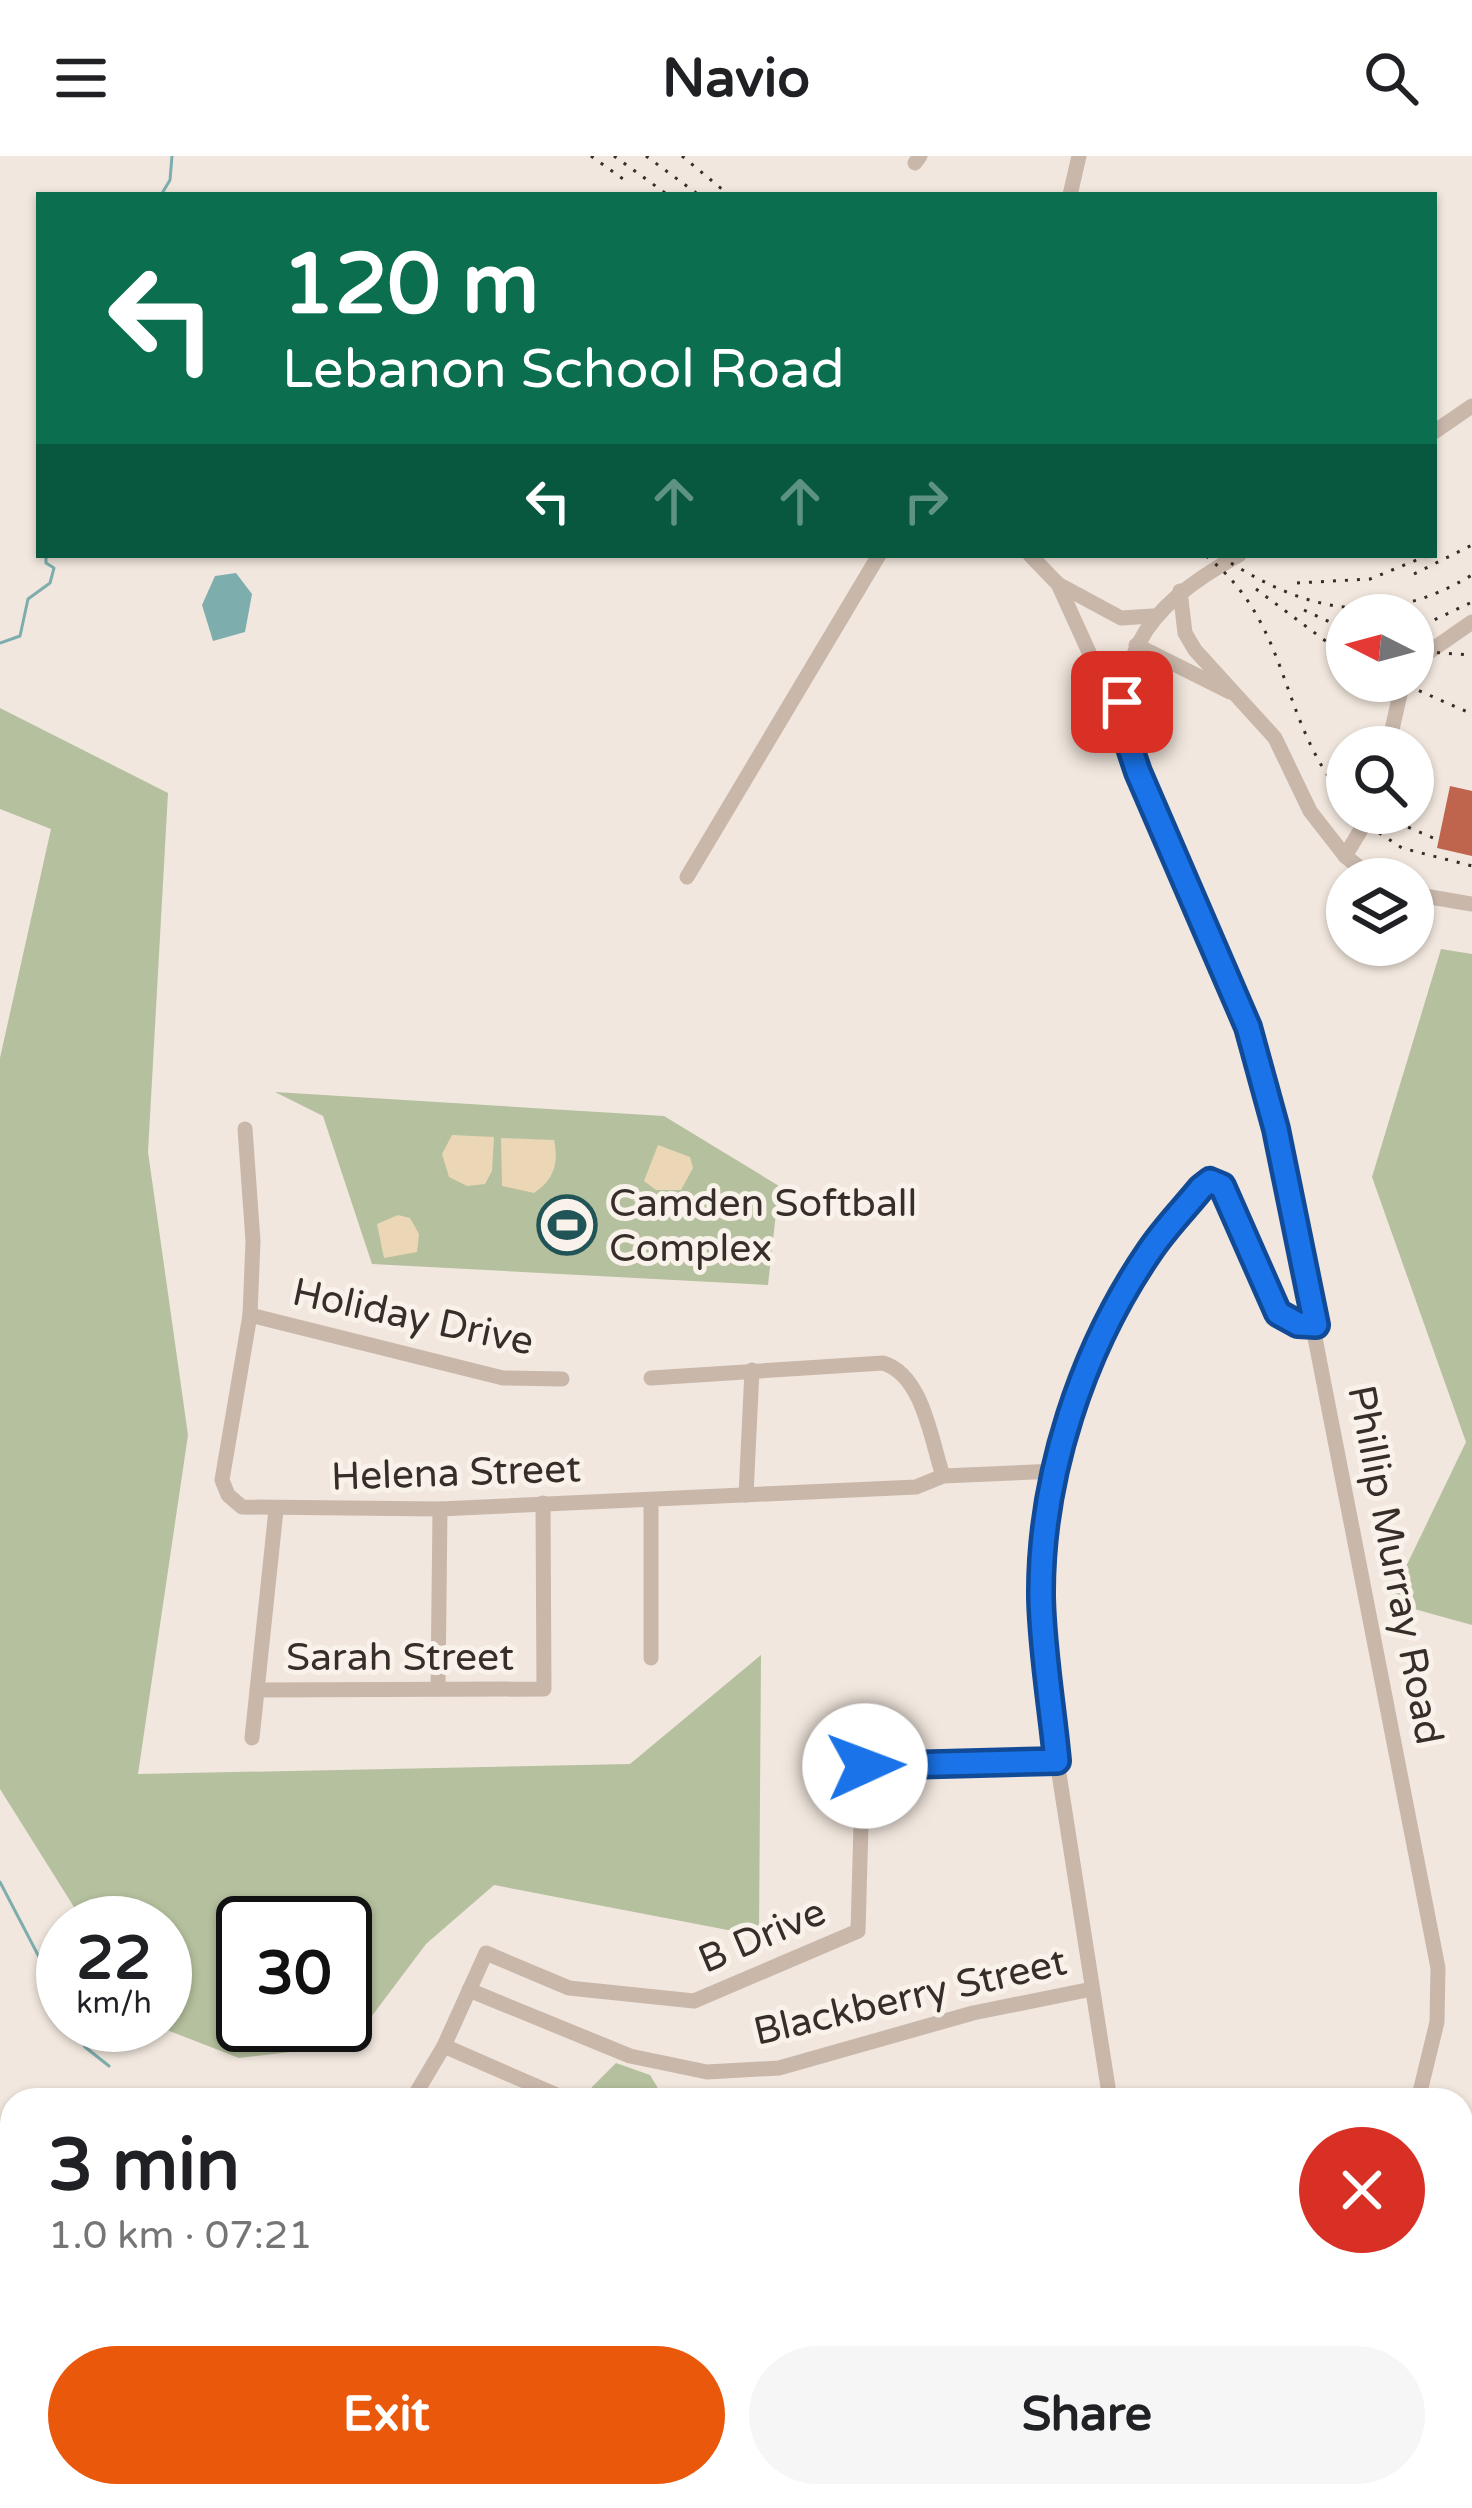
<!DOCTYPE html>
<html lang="en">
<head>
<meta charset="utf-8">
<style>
	body { margin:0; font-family:"Varela Round",sans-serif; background:#f6f6f6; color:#202124; height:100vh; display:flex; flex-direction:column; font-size:45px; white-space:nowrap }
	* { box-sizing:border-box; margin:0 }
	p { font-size:39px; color:#757577 }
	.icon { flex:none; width:66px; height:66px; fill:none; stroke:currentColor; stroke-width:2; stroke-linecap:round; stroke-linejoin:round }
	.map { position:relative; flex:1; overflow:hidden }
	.sheet { position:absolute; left:0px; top:1932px; width:1473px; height:420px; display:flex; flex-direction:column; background:#fff; border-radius:36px 36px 0 0; box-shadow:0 3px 9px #0004 }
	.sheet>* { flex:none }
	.guide { position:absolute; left:36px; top:36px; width:1401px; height:366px; border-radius:0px; box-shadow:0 3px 9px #0004; background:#0b6e4f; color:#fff; overflow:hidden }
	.needle { width:78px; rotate:276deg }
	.controls { position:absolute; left:1326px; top:438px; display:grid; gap:24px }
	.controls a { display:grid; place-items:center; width:108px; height:108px; border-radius:50%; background:#fff; box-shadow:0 3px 9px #0004; font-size:60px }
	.speed { position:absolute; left:36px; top:1740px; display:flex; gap:24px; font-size:60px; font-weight:700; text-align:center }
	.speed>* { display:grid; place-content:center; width:156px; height:156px; border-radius:50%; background:#fff; box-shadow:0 3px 9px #0004; line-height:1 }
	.speed small { font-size:30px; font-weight:400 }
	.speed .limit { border:6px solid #111; border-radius:18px; background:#fff; color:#111 }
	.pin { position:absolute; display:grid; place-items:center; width:102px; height:102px; color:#fff; margin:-51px; border-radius:24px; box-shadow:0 6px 18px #0006 }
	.me { position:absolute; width:132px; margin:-66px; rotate:88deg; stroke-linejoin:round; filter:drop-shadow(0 0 9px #0008) }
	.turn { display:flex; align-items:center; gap:42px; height:252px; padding:0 48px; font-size:54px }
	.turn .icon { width:156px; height:156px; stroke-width:2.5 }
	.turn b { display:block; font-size:84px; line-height:102px }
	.lanes { display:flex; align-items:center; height:114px; padding:0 48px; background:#0003; justify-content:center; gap:60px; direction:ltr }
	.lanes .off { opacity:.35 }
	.round { display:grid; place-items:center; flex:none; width:126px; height:126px; border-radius:63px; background:#f6f6f6 }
	.overview { display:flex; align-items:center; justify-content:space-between; height:204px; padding:0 48px }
	h1 { font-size:72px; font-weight:700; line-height:90px }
	.action { display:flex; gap:24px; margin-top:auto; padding:24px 48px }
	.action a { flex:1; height:138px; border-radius:72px; background:#ea580c; color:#fff; font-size:48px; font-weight:700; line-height:138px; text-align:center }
	.action a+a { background:#f6f6f6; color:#202124 }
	header { display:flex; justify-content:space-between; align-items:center; height:156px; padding:0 48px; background:#fff; font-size:54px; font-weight:700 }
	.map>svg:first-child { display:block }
</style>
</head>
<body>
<header><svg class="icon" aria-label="menu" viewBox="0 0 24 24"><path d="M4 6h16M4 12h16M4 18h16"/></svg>Navio<svg class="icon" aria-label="search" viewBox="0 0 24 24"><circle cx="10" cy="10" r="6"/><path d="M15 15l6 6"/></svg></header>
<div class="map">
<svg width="1472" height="2352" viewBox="0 0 1472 2352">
	<rect width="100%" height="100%" fill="#f1e7de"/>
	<g fill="#b5c09e" fill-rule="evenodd">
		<path d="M0,552L168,637L148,996L188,1279L138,1618L630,1608L761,1499L759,1780L494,1729L426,1788L350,1889L239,1902L154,1869H165V1767H84L0,1633V902L51,673L0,653ZM243,1767H345V1869H243Z"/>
		<polygon points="1441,793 1472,798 1472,1469 1389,1446 1466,1286 1372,1021"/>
		<polygon points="275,936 664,960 779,1030 768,1129 372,1108 323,960"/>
		<polygon points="616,1907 650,1919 665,1944 593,1944 592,1931"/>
	</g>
	<g fill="#ebd7b6">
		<polygon points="452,979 494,981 492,1015 485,1028 467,1030 449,1021 442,998"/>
		<path d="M501,982L554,984C559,1007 554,1024 534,1037L502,1030Z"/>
		<polygon points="658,989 690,1001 693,1012 681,1034 656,1034 644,1025"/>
		<polygon points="398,1059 410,1062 419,1078 417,1096 384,1102 377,1068"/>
	</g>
	<polygon fill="#7eadad" points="236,417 252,438 245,476 213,485 202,449 215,420"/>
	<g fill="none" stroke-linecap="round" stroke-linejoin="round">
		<g stroke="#7eadad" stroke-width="3">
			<polyline points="161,39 170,24 172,0"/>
			<polyline points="39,234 39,262"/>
			<polyline points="0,487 20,480 28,443 50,427 54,412 46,407 46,399"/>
			<polyline points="0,1726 63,1847"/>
			<polyline points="74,1869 85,1891 109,1910"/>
		</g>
	</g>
	<polygon fill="#c0654d" points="1450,630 1472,635 1472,700 1437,692"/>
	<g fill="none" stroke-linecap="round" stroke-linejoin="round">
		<g stroke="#c9b7aa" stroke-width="15">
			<polyline points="915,7 920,0"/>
			<polyline points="1070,39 1079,0"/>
			<polyline points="1434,276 1472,250"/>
			<polyline points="1030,399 1058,428 1118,560"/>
			<path d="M1239,399C1143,452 1103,506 1138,616L1223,807L1267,936L1438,1812L1437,1866L1418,1944"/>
			<polyline points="1058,428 1121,462 1153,460"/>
			<polyline points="1180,435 1185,477 1195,494 1275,582 1310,655 1345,700"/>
			<polyline points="1136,489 1230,536"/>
			<polyline points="1413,507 1472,466"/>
			<polyline points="1388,591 1403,525"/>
			<polyline points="1371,657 1345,700 1374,723"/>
			<polyline points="687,721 879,399"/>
			<polyline points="1413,738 1472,748"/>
			<polyline points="245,973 253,1085 250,1159 222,1324 228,1339 242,1351 440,1353 916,1331 943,1320 1057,1315"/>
			<polyline points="250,1159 503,1222 562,1223"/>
			<path d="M651,1222L883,1207C923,1219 931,1284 943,1320"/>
			<polyline points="746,1339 752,1214"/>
			<polyline points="651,1502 651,1345"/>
			<polyline points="438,1533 440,1353"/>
			<polyline points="257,1534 544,1533 543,1347"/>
			<polyline points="252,1582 276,1354"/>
			<polyline points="865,1610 1057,1605"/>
			<polyline points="469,1834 630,1900 707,1916 779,1912 973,1857 1092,1833"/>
			<polyline points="444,1890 568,1944"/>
			<polyline points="412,1944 444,1890 486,1797 569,1832 694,1845 858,1775 864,1563"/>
			<polyline points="1110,1944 1057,1605 1041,1443 1044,1380 1077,1238 1104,1176 1149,1095 1210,1025 1222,1030 1278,1157 1298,1168 1316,1169"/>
		</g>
		<g stroke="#78645b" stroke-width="18">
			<polyline points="1461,1996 1472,1989"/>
			<polyline points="683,2352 696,2340"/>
			<polyline points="707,2352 720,2340"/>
		</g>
		<g stroke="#372d29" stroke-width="3" stroke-dasharray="3 9" stroke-linecap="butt">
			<polyline points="591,0 626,25"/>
			<polyline points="614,0 668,39"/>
			<polyline points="646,0 699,39"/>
			<polyline points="682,0 729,39"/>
			<path d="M1206,400C1293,469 1277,565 1347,645"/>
			<path d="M1231,407C1314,459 1387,470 1472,419"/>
			<polyline points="1414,418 1472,389"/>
			<polyline points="1297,427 1370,423 1429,399"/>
			<polyline points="1256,433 1347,501"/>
			<polyline points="1304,454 1347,474"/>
			<polyline points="1413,474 1472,446"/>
			<polyline points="1413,495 1472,499"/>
			<polyline points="1397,525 1472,558"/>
			<polyline points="1349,657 1402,692 1472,710"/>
			<polyline points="1375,657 1438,684"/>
		</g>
	</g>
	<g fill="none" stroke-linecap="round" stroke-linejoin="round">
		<defs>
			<path id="route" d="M865,1610L1057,1605C1052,1551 1042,1495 1041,1441C1040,1322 1082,1194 1149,1096C1164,1073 1184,1053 1201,1032L1210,1025L1222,1030L1278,1157L1298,1168L1316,1169L1276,973L1248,871L1138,616L1124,574L1122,546"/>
		</defs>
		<use href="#route" stroke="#114b97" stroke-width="30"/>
		<use href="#route" stroke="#1a73e8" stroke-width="21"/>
	</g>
	<defs>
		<symbol id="stadium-ring" viewBox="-11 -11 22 22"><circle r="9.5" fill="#f9f2ea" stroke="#205456" stroke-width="1.5"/><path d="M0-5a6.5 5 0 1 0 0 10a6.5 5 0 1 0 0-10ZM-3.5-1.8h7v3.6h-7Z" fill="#205456"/></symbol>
	</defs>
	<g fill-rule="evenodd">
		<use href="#stadium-ring" x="534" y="1036" width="66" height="66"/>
	</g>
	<g text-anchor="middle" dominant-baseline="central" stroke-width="10" stroke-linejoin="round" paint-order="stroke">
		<g font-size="39" fill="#372d29" stroke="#f9f2ea" text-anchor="start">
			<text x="609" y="1047">Camden Softball<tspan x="609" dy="45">Complex</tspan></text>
		</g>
		<g font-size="39" fill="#372d29" stroke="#f9f2ea">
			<text transform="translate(413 1161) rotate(12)">Holiday Drive</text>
			<text transform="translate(456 1317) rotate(-2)">Helena Street</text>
			<text transform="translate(1395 1409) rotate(79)">Phillip Murray Road</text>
			<text x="400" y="1501">Sarah Street</text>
			<text transform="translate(762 1780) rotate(-23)">B Drive</text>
			<text transform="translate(910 1841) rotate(-13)">Blackberry Street</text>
		</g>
	</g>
</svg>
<div class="controls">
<a><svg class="needle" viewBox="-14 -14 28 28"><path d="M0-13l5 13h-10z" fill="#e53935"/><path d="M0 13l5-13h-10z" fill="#757577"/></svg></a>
<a><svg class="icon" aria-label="search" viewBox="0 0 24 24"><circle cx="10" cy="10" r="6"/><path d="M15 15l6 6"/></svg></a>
<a><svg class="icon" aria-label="layers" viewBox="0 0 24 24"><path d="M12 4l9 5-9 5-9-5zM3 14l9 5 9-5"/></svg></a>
</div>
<div class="speed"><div>22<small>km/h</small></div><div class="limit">30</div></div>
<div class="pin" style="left:1122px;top:546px;background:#d93025"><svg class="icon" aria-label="arrive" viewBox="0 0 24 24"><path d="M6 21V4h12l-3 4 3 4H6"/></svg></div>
<svg class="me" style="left:865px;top:1610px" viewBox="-20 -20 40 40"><circle r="19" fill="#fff"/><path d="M0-13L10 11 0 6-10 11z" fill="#1a73e8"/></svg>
<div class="guide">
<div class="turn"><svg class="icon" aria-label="left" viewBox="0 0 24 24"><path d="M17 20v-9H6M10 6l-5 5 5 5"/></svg><div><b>120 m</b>Lebanon School Road</div></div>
<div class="lanes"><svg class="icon" aria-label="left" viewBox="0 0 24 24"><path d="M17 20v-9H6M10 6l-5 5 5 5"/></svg><svg class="icon off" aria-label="ahead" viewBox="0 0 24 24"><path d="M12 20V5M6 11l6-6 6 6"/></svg><svg class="icon off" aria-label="ahead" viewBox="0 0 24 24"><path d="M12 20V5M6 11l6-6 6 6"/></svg><svg class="icon off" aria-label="right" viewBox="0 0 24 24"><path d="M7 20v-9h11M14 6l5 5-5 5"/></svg></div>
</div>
<section class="sheet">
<div class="overview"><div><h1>3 min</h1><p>1.0 km · 07:21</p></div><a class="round" style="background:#d93025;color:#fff"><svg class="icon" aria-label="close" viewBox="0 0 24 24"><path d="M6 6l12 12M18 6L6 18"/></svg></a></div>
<div class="action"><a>Exit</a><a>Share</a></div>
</section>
</div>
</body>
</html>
